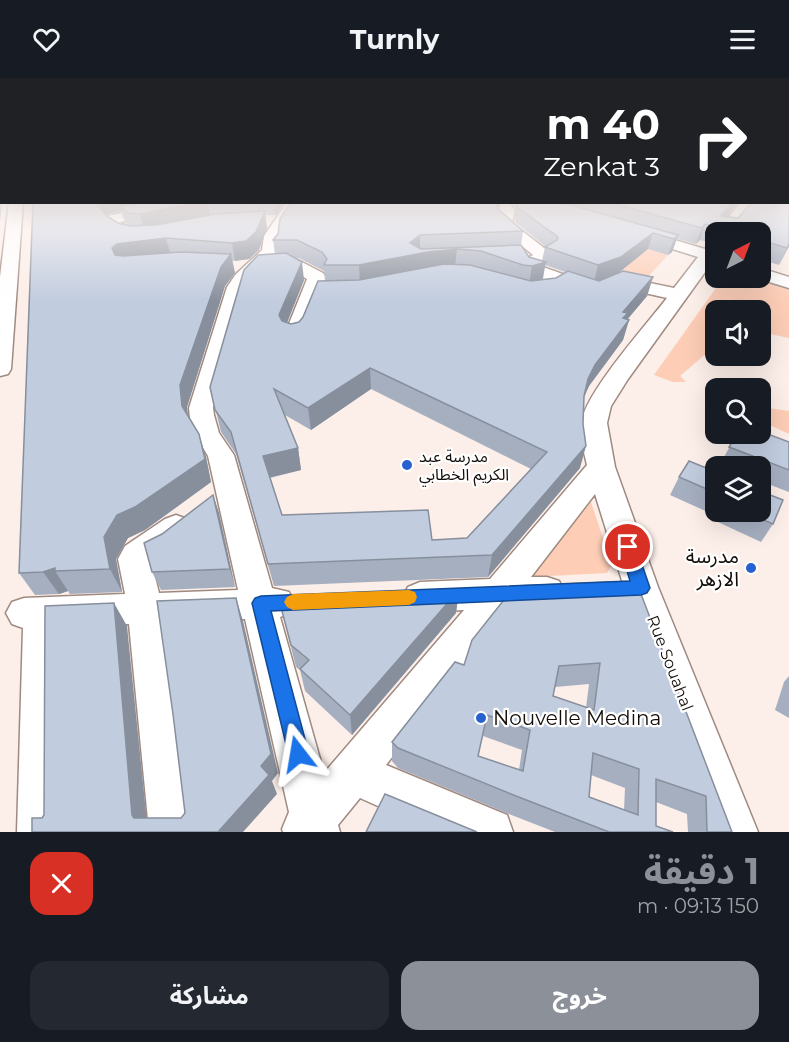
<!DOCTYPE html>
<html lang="ar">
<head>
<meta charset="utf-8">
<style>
	body { margin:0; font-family:Montserrat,"Noto Sans Arabic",sans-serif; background:#242831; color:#f1f3f6; direction:rtl; height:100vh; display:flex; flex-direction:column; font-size:22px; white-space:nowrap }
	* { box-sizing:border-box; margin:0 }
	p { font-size:20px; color:#9ea1a6 }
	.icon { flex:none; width:33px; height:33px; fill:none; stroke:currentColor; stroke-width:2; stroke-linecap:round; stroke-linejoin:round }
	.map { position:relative; height:754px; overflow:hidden; direction:ltr }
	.drawer { display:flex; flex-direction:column; background:#171b24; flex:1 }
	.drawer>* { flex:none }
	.guide { position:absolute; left:0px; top:0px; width:789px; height:126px; box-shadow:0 6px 24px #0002; direction:rtl; background:#202124; color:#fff; overflow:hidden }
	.needle { width:39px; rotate:42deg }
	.tools { position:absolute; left:705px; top:144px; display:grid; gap:12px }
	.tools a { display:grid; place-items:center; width:66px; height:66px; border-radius:12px; background:#171b24; box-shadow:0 6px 24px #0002; font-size:30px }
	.pin { position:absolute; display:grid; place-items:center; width:51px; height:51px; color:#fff; margin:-26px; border:3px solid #fff; border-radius:50%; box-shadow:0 2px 6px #0007 }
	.me { position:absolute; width:66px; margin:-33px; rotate:346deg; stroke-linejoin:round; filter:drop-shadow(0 0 4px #0008) }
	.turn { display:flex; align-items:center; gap:21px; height:126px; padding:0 30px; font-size:27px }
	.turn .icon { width:78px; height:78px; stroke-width:2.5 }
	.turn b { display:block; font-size:42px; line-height:51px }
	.round { display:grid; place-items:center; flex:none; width:63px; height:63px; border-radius:18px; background:#242831 }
	.head { display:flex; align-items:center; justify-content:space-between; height:102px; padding:0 30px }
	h1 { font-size:36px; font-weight:700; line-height:45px; color:#8c9099 }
	.action { display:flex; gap:12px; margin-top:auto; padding:12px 30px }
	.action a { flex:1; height:69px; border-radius:18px; background:#8c9099; color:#fff; font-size:24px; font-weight:700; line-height:69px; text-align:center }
	.action a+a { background:#242831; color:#f1f3f6 }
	header { display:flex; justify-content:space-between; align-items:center; height:78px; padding:0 30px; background:#171b24; font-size:27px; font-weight:700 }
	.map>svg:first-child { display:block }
</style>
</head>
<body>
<header><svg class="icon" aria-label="menu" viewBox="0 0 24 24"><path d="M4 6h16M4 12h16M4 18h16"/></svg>Turnly<svg class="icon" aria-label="heart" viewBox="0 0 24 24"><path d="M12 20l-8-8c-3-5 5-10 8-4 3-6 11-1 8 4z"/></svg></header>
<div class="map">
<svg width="789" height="754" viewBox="0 0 789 754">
	<rect width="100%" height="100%" fill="#fceee8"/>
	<g fill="#fdcdb6">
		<polygon points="619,160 668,177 644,203 601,194"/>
		<polygon points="723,200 759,200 789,210 789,260 761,254 760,232 716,232 715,268 680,298 686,304 673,304 654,297"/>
		<polygon points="760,329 789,333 789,356 761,343"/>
		<polygon points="591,424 612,487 607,495 530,499"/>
	</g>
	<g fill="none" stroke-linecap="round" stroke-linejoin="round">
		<defs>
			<g id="minor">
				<polygon points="9,124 23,124 11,291 8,296 0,298 0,199"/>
				<path d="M145,124H161L157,128L160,134L158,137L120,144L132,152L145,155L147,158L145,161C126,166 112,155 103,141L110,137L145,131Z"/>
				<path d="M287,124H301L280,158L278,174L272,181L298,182L323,195L326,199L304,258L301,262L294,264L287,262L284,258L307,201L289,191L264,189L245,209L213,330L214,337L219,355L234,377L272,510L289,514L294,525L289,536L280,539L324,695L464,532L420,534L408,529L403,519L408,509L420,504L490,501L587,387C584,374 580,360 581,346C584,316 647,246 667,220L618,209L595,220L528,196L520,185L533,177L498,148L496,145L500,140L501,133L492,124H508L515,132L512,145L553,177L538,186L540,188L594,207L616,198L674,210L698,179L634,159L631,156L634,153H644L705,171L710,164L716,162V184L713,183L628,301L611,328L607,345L615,389L658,509L758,754H712L624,509L595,416L531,499H547L559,503L564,513L559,523L547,527L508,529L386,687L507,737L513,754H436L360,720L338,747L340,754H283L282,751L289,734L245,541L165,545L194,754H150L149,752L129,546L59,549L63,754H17L23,550L12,546L6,535L12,524L24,520L125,516L118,481L125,468L165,441L176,437L187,441L191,449L187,457L151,483L159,515L238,512L208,378L191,350L189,330L227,209L236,196L262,172L264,158Z"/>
				<polygon points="741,124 756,124 732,154 717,154"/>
				<polygon points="760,190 789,199 789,210 756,200 760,200"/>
			</g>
		</defs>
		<use href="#minor" stroke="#9f8a80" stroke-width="3"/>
		<use href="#minor" fill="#fff" fill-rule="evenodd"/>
	</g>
	<g fill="#a6afc0" fill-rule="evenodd">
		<path d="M789,118V168L779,187L760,181V154H716L707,164L700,162L696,166L677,161L672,174L668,177L648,171L617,196L653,199L647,218L627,242H629L623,262L589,308L584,320L580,390L488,499L274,508L236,376L221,354L210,309L275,176L273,162L278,156L499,132L523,153L521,167L529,179L542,183L545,169H546L515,144L516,131L515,128V124H738L727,139L738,140ZM295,180H299L324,193L325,203L303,239L299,244L291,246L287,245L304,202ZM545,187L565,194L556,200L543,202ZM371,311L531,391L467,460L432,462L282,437L270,400L301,392L298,370L285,337L311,352Z"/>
		<path d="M33,124H284L276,137H265L267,150L259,172L249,181L232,183L235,195L225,208L187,329L188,337L206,379L211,404L145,452L128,460L116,481L122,514L70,516L68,513L59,516L35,517L19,495ZM121,133L125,145L128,147L118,145L106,137L110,135Z"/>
		<polygon points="737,356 789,364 789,414 760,403 760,388 725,388 720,386"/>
		<polygon points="716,394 716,434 760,434 773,446 761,464 707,439 710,435 670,417 679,399"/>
		<polygon points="213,417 219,435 235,509 161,512 152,494 162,456"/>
		<path d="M636,503L732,754H688L687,736L656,724V748L673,754H555L509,736L398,690L392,683V664L464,587ZM589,606L586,630L553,618L555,609ZM483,658L522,672L519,692L478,678ZM591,697L625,710L624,732L589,719Z"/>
		<polygon points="459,512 456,535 352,657 305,613 300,592 296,589 278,518"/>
		<polygon points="789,598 789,640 775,632 784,604"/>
	</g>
	<g fill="#878f9c">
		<polygon points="0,118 2,118 2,124 3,124 0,142"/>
		<polygon points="96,124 144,124 120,129 121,133 110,135 102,139"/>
		<polygon points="200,124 207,124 211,140 145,153 140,136"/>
		<polygon points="274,124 284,124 276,137"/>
		<polygon points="498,124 500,124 499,134 496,129"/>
		<polygon points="732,124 738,124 722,145 723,144 719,154 716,154 716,161 707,164 713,148"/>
		<polygon points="265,133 267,150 259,172 249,181 235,183 232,165"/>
		<polygon points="705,146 700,162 696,166 702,150"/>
		<polygon points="653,155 648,171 617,196 594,205 598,187"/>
		<polygon points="420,157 420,175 457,171 455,189 360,206 359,187 410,165"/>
		<polygon points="678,157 672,174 668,177 674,161"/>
		<polygon points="166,160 171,178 118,189 112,170 117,166"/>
		<polygon points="789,166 789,168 779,187"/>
		<polygon points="231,176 235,195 225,208 187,329 189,350 182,328 180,307 221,189"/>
		<polygon points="302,184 304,202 282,257 279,237"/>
		<polygon points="546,184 542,203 529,207 532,188"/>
		<polygon points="653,199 647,218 625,244 629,242 623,262 589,308 582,322 588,301 623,234"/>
		<polygon points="370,290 371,311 311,352 308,330"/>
		<polygon points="199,356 206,379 211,404 145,452 128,460 116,481 122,514 110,491 104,459 117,437"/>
		<polygon points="586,368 580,390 488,499 492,477"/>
		<polygon points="298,370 301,392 267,400 263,378"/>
		<polygon points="213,417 219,435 235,509 230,491"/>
		<polygon points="55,490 55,493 68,513 59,516 43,494"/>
		<polygon points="459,512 456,535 352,657 350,637"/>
		<polygon points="236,520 243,543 278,695 272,703 277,716 243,754 218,754 261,688"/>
		<polygon points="114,525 127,548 148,754 132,737"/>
	</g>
	<g fill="#c1ccdf" stroke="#878f9c" stroke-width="1.5" fill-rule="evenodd">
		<polygon points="788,118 789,118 789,166 787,170 760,162 760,154 735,154 724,151 723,144 713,148 705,146 702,150 608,124 732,124 721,138 738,140 752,124 788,124"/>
		<polygon points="33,124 96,124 96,126 107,138 118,145 130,148 156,147 215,136 265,133 256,154 246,163 232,165 166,160 117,166 112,170 115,177 123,178 181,174 231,176 221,189 180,307 182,328 199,356 205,381 135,429 117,437 104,459 110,491 55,493 55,490 43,494 19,495"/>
		<polygon points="144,124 200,124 140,136 128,135 120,129"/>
		<polygon points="291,124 498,124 496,129 523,153 420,157 410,165 421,171 521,167 529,179 546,184 532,188 523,187 481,173 457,171 428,174 359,187 324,187 327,181 322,174 297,162 273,162 278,156 280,141"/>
		<polygon points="518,124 560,124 678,157 674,161 653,155 621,179 598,187 545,169 557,162 558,159 517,129"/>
		<path d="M286,175L302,184L279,237L282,243L291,246L299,244L303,239L318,203L359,202L444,186L470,187L531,203L556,200L568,193L599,203L623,193L653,199L623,234L628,235L623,240L629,242L595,287L588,301L584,318L583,346L586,368L492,477L268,486L231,354L215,332L210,309L244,192L258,177ZM370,290L547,374L467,460L432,462L428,432L282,437L263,378L298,370L274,311L308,330Z"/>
		<polygon points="760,353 789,364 789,392 729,369 737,356 760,356"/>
		<polygon points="689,383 716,394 716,415 679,399"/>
		<polygon points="760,413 783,422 773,446 745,434 760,434"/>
		<polygon points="213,417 230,491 152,494 144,465 162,456"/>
		<path d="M636,503L732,754H707L706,718L656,701V748L673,754H609L516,718L398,670L392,664L455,584L464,587L472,562L515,508ZM600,585L594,632L553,618L559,588ZM487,637L530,652L523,693L478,678ZM593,675L639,691L638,737L589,719Z"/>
		<polygon points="459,512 350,637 300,591 309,582 291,567 278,518"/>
		<polygon points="236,520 271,676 261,688 269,697 218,754 32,754 32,740 42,740 44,737 45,528 114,525 132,737 134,740 181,740 185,735 173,636 157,523"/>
		<polygon points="385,716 477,754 366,754"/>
	</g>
	<linearGradient id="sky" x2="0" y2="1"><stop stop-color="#aab3c6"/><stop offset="0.53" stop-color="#fef7f5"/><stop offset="1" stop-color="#fef7f5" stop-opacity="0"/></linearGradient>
	<rect width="789" height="224" fill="url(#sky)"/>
	<polygon fill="#1a73e8" stroke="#114b97" stroke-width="1.5" points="628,463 633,465 636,469 650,510 647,515 641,517 271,533 309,676 306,683 298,687 290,683 252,525 255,520 261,518 630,503 620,469 622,465"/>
	<polygon fill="#f59e0b" points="409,512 415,514 417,519 415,524 409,527 293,532 287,529 284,524 287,519 293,516"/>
	<g fill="#2761cf" stroke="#fff" stroke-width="2">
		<circle cx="407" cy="387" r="6"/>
		<circle cx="751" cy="490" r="6"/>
		<circle cx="481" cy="640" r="6"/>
	</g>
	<g text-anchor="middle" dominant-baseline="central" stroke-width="4.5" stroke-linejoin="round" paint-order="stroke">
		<g font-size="16" fill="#130c08" stroke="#fff" text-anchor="start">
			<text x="419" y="378">مدرسة عبد<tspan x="419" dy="18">الكريم الخطابي</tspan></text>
		</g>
		<g font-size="16" fill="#130c08" stroke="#fff">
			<text transform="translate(670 585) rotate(69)">Rue Souahal</text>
		</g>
		<g font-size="20" fill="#130c08" stroke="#fff" text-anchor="end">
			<text x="739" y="478">مدرسة<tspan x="739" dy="23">الازهر</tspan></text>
			<text x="493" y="640" text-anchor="start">Nouvelle Medina</text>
		</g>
	</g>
</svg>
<div class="tools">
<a><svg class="needle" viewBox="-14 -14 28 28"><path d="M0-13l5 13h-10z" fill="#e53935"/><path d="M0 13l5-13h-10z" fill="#9ea1a6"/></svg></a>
<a><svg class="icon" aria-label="sound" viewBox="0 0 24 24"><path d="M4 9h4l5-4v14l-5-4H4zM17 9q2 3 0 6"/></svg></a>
<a><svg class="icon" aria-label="search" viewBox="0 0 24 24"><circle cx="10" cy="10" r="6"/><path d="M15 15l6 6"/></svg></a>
<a><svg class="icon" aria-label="layers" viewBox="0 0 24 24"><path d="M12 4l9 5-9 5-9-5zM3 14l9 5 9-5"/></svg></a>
</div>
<div class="pin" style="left:628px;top:469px;background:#d93025"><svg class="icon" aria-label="arrive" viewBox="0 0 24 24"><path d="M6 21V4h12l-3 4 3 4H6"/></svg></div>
<svg class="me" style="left:298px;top:676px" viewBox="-20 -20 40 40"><path d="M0-17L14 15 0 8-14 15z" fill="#1a73e8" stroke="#fff" stroke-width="4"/></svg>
<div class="guide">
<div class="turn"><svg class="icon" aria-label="right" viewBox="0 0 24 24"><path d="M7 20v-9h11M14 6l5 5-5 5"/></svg><div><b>40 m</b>Zenkat 3</div></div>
</div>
</div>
<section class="drawer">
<div class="head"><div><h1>1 دقيقة</h1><p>150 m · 09:13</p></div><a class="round" style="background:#d93025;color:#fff"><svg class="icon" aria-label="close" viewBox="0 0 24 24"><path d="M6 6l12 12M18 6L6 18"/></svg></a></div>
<div class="action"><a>خروج</a><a>مشاركة</a></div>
</section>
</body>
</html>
